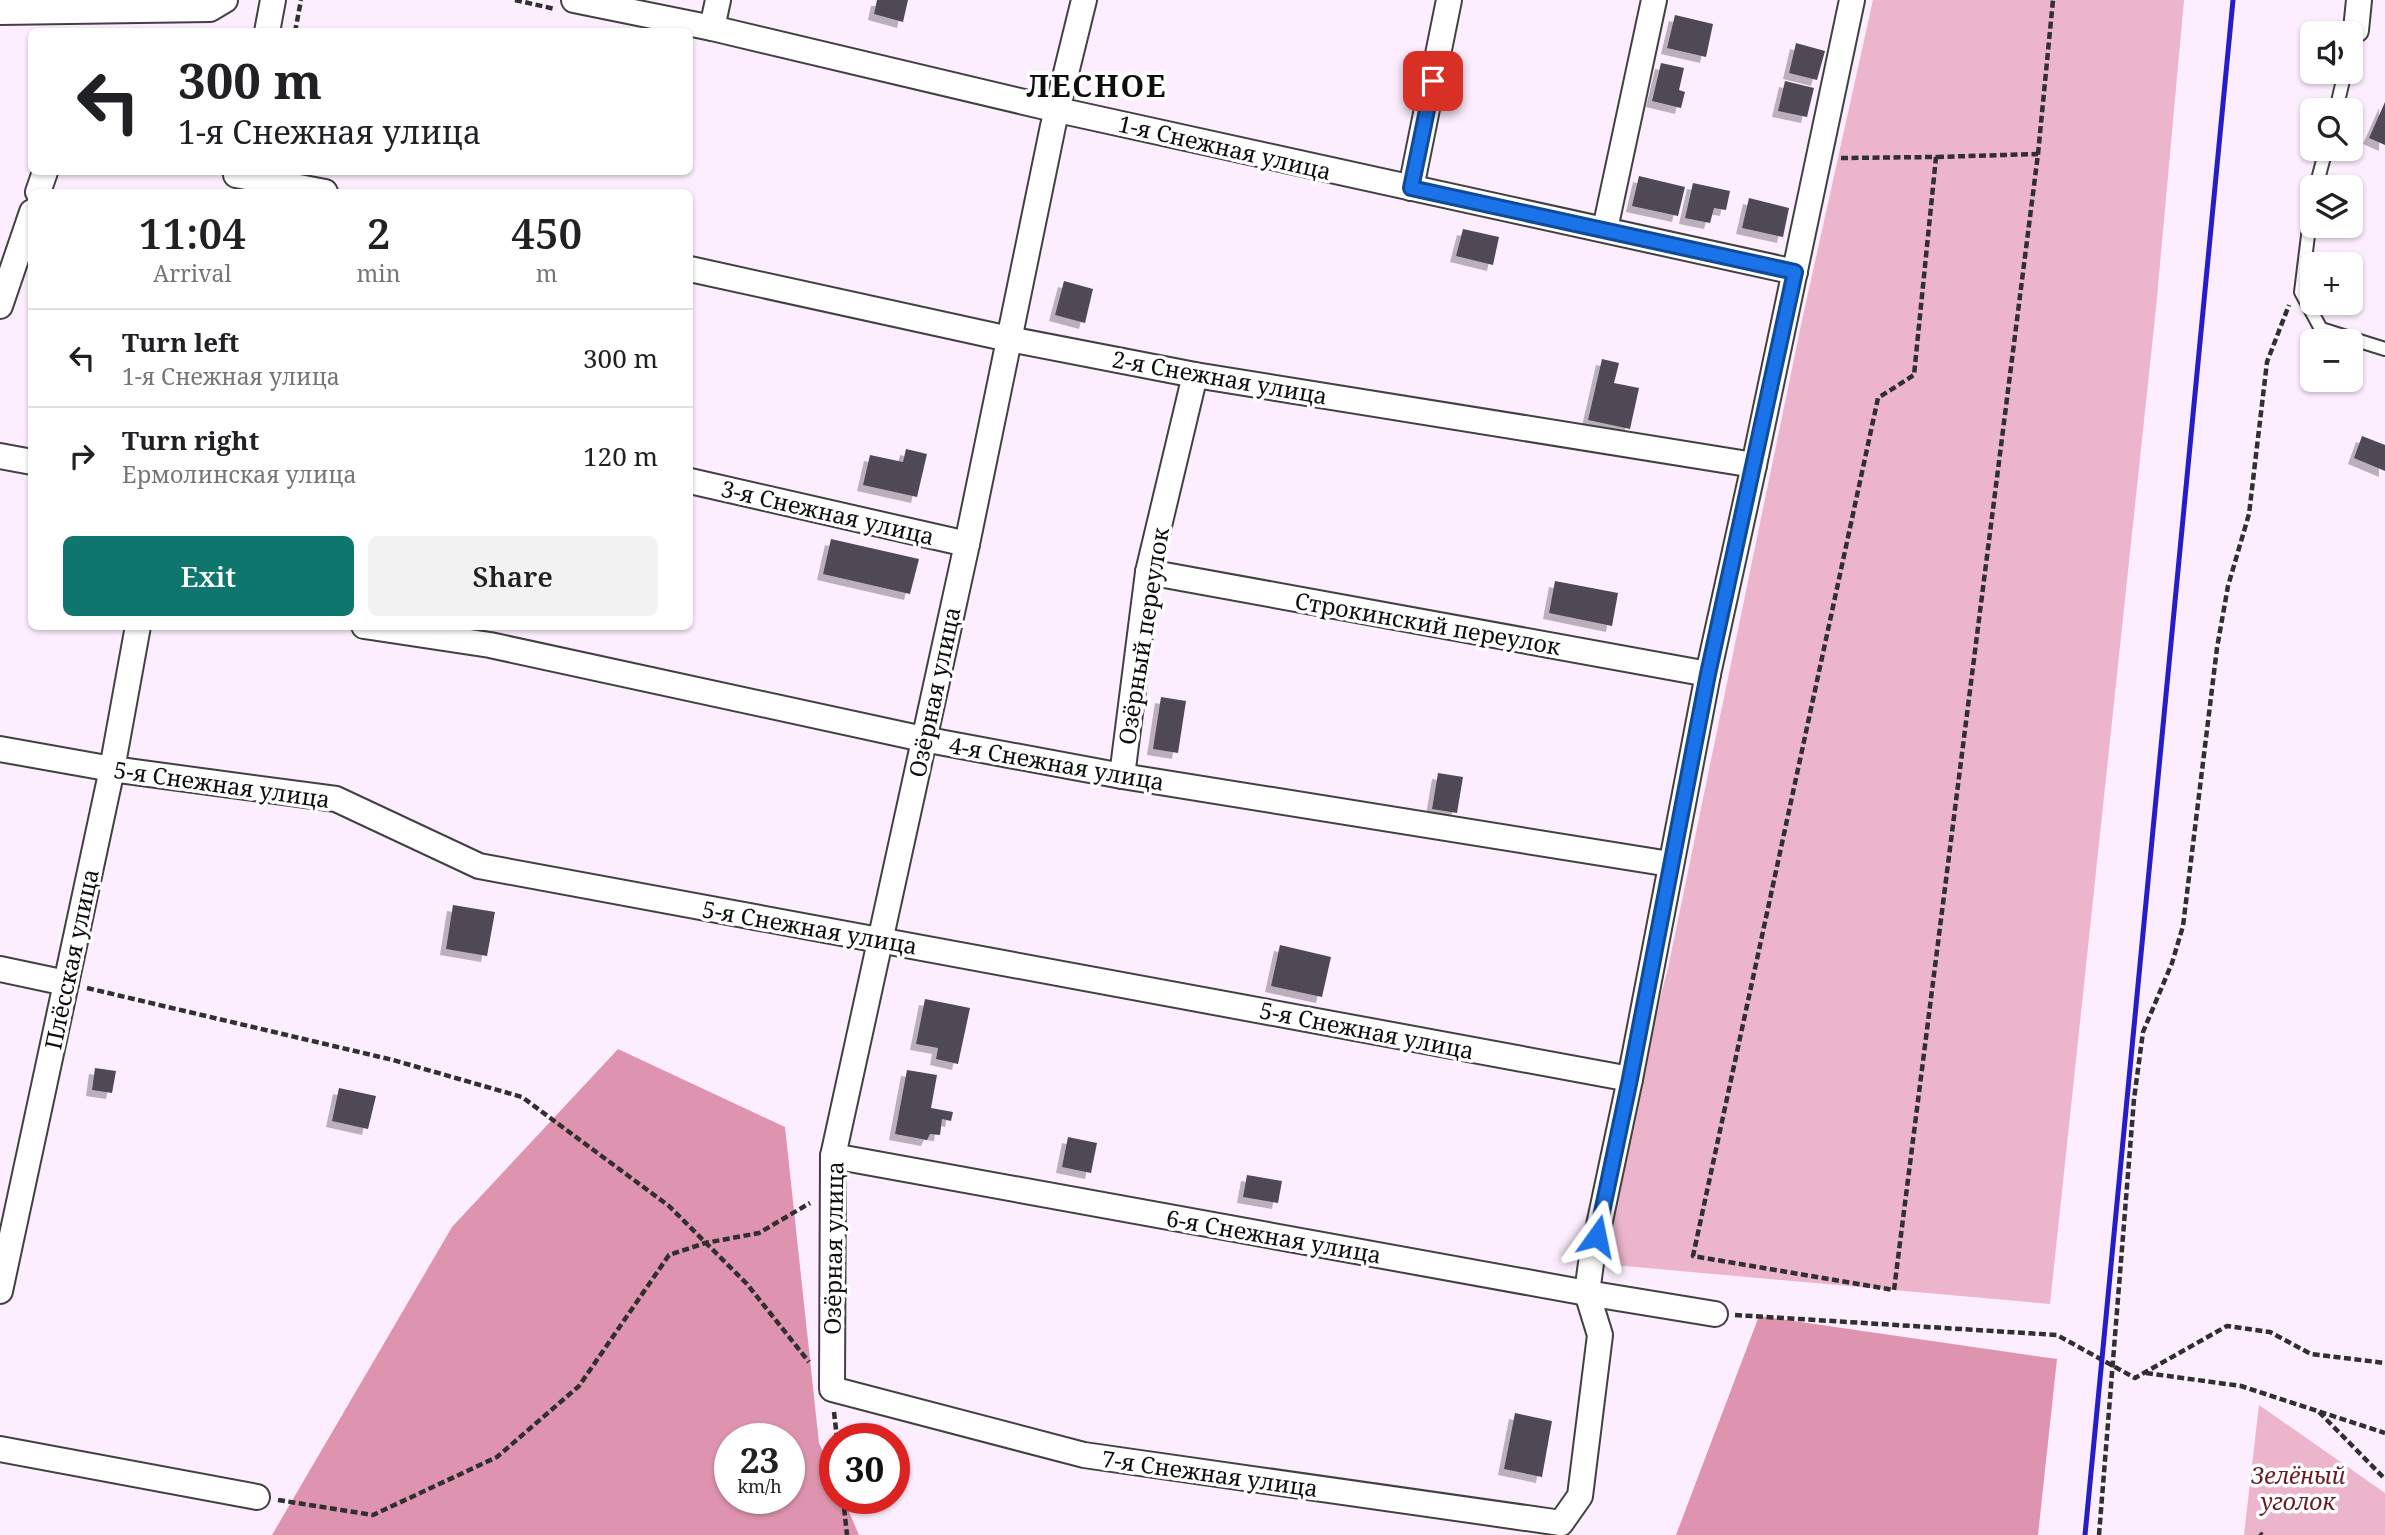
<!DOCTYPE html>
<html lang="en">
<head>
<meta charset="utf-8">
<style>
	body { margin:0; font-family:"Noto Serif",serif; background:#f2f2f2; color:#202124; height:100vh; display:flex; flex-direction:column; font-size:26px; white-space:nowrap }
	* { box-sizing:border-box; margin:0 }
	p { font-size:23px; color:#757577 }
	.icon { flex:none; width:38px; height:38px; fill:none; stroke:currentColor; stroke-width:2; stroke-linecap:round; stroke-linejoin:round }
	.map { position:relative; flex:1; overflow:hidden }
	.drawer { position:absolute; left:28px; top:189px; width:665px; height:441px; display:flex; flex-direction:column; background:#fff; border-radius:10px; box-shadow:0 2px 5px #0004 }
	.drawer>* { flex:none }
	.guide { position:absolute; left:28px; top:28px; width:665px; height:147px; border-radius:10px; box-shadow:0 2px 5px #0004; background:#fff; color:#202124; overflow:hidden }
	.fabs { position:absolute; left:2300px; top:21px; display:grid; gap:14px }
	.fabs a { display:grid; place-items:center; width:63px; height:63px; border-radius:10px; background:#fff; box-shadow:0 2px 5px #0004; font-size:35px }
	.speed { position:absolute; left:714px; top:1423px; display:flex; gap:14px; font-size:35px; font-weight:700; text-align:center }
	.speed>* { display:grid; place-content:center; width:91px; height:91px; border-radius:50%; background:#fff; box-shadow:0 2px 5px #0004; line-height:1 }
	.speed small { font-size:18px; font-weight:400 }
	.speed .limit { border:10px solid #d22; background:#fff; color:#111 }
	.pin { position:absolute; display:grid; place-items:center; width:60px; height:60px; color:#fff; margin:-30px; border-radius:14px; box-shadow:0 4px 10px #0006 }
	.me { position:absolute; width:77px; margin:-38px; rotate:12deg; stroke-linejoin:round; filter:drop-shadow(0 0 5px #0008) }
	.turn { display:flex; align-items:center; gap:24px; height:147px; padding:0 35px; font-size:32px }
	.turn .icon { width:91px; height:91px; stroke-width:2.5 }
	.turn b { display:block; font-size:49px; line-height:60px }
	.eta { display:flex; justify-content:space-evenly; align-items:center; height:119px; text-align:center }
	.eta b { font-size:42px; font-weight:600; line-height:49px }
	.action { display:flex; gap:14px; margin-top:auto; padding:14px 35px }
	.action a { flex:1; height:80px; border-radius:10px; background:#0f766e; color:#fff; font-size:28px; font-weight:600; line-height:80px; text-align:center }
	.action a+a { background:#f2f2f2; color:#202124 }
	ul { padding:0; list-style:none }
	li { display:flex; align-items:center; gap:21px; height:98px; padding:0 35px; border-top:2px solid #e0e0e0 }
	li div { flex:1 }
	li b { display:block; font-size:26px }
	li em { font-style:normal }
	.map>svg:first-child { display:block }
</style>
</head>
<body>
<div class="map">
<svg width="2385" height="1535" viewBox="0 0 2385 1535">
	<defs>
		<filter id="shadow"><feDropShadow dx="-6" dy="6" stdDeviation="0" flood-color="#0004"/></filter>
	</defs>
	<rect width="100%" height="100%" fill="#fdeeff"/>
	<g fill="#ecb5cc">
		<polygon points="1873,0 2184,0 2156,308 2050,1304 1591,1263 1668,968 1801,325"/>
		<polygon points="2259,1405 2385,1493 2385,1535 2244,1535"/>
	</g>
	<g fill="#de94ae" fill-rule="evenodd">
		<path d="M618,1049L785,1127L819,1443L835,1479V1498H843L859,1535H272L452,1227ZM730,1438H789V1498H730Z"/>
		<polygon points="1759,1316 2057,1359 2038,1535 1676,1535"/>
	</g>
	<g fill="#504957" filter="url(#shadow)">
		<polygon points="877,0 908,0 903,22 874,14"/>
		<polygon points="1675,15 1713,24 1706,57 1667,48"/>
		<polygon points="1796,43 1825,51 1817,80 1789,73"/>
		<polygon points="1661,63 1684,68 1679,90 1685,92 1681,108 1652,101"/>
		<polygon points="1785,81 1814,88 1807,117 1778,111"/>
		<polygon points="2385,102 2385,145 2369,138"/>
		<polygon points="1639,176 1685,187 1678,216 1632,206"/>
		<polygon points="1693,183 1730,191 1726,210 1714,208 1710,223 1685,218"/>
		<polygon points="1749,198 1789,208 1783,237 1742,228"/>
		<polygon points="1463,229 1499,237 1493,265 1456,256"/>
		<polygon points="1064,281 1093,289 1085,323 1055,315"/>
		<polygon points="1602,359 1619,363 1614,383 1639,388 1630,429 1588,420"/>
		<polygon points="2362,436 2385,445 2385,471 2354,458"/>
		<polygon points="906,449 927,454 917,497 863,485 870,455 903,462"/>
		<polygon points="831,539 919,559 910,594 823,574"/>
		<polygon points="1555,581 1618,593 1612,626 1549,613"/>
		<polygon points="1161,697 1186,701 1178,753 1153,749"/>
		<polygon points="1438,773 1463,777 1457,813 1432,809"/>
		<polygon points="453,905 495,912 487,956 446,949"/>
		<polygon points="1280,945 1331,957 1322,997 1271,986"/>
		<polygon points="925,999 970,1008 958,1064 936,1059 938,1048 916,1044"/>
		<polygon points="95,1068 116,1071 112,1093 92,1090"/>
		<polygon points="907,1070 937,1075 931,1108 953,1112 951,1121 942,1119 940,1135 930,1134 927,1140 895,1134"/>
		<polygon points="339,1088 376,1096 368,1129 332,1121"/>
		<polygon points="1068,1137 1097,1143 1091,1173 1062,1167"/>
		<polygon points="1247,1175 1282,1181 1278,1203 1243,1197"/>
		<polygon points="1515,1413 1552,1421 1542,1477 1504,1469"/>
	</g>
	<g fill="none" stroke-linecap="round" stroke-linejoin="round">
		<defs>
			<g id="lane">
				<polyline points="2350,53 2356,30"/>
				<polyline points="2336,110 2345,72"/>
				<polyline points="2316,187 2326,149"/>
				<polyline points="2312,203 2301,292 2321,329 2385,349"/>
			</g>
			<g id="street">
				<polyline points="574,0 712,28 1058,110 1795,272"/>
				<polyline points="1084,0 1053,126 967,544 833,1156 832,1389 1084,1455 1561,1523 1580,1496 1600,1335 1587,1293 1591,1263 1630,1079 1708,674 1754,465 1852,0"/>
				<polyline points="0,12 210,9 225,0"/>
				<polyline points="712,28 718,0"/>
				<polyline points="2356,30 2359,0"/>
				<polyline points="267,32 273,0"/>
				<polyline points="236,175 325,192"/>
				<polyline points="1411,188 1449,0"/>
				<polyline points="38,192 45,172"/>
				<polyline points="1605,229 1654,0"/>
				<polyline points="690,269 1009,339 1195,375 1754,465"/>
				<polyline points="0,306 32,212"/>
				<polyline points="0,456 32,462"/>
				<polyline points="690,481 967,544"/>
				<polyline points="1148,572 1708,674"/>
				<polyline points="364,626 490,645 923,739 1122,776 1670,864"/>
				<polyline points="0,749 112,769 336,799 479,866 1630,1079"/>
				<polyline points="1122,776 1148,572 1195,375"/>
				<polyline points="0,969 66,983"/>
				<polyline points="833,1156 1587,1293 1715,1314"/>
				<polyline points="0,1291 112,769 138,626"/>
				<polyline points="0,1449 257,1497"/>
			</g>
		</defs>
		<use href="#lane" stroke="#414141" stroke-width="16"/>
		<use href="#street" stroke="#414141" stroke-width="28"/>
		<g stroke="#303030" stroke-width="4.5" stroke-dasharray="7 3.5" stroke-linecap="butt">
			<polyline points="515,0 555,9"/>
			<polyline points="295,32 301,0"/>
			<polyline points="2038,154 2053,0"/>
			<polyline points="1841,158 1936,157 1914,375 1878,398 1693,1256 1894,1290 2038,154 1936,157"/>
			<polyline points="87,988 393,1060 522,1097 669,1206 747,1284 809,1362"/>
			<polyline points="1735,1315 2057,1335 2135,1378 2227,1326 2270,1332 2311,1354 2385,1363"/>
			<polyline points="2146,1373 2241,1386 2385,1433"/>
			<polyline points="834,1412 837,1438"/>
			<polyline points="2319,1412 2385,1479"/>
			<polyline points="843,1498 847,1535"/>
			<polyline points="278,1500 373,1515 497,1457 579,1386 669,1255 705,1243 759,1233 810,1203"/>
			<polyline points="2260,1533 2262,1535"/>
			<polyline points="2099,1535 2134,1099 2143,1032 2172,963 2183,926 2217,648 2228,586 2249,514 2267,362 2289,305"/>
		</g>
		<use href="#lane" stroke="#fff" stroke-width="12"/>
		<use href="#street" stroke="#fff" stroke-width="24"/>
		<polyline stroke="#251dc7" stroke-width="5" points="2085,1535 2233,0"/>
	</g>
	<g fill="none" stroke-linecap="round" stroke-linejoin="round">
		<defs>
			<polyline id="route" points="1433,81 1411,188 1795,272 1708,674 1630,1079 1597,1236"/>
		</defs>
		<use href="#route" stroke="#114b97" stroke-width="18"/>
		<use href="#route" stroke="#1a73e8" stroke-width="12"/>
	</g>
	<g text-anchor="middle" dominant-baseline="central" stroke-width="7" stroke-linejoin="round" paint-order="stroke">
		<g font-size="23" fill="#0e0e0e" stroke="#fff">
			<text transform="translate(1225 147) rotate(13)">1-я Снежная улица</text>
			<text transform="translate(1220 377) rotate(10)">2-я Снежная улица</text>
			<text transform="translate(828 512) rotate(13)">3-я Снежная улица</text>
			<text transform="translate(1428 623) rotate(10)">Строкинский переулок</text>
			<text transform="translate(1143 636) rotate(-81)">Озёрный переулок</text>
			<text transform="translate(934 692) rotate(-78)">Озёрная улица</text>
			<text transform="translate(1057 763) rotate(10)">4-я Снежная улица</text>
			<text transform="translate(222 784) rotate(8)">5-я Снежная улица</text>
			<text transform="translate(810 927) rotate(10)">5-я Снежная улица</text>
			<text transform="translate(71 959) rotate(-78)">Плёсская улица</text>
			<text transform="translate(1367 1030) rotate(11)">5-я Снежная улица</text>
			<text transform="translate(1274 1236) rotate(10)">6-я Снежная улица</text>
			<text transform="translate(833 1248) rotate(-89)">Озёрная улица</text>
			<text transform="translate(1210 1473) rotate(8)">7-я Снежная улица</text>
		</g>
		<g font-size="23" font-style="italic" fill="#6a1a22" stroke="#fff">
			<text x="2298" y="1475">Зелёный<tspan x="2298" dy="26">уголок</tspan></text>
		</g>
		<g font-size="30" font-weight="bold" letter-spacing="2" fill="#0e0e0e" stroke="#fff">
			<text x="1097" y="85">ЛЕСНОЕ</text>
		</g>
	</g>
</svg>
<div class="fabs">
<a><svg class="icon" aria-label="sound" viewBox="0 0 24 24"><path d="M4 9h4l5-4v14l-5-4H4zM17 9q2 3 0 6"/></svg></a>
<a><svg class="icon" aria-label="search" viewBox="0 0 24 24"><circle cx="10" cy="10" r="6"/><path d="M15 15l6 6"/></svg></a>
<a><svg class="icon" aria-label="layers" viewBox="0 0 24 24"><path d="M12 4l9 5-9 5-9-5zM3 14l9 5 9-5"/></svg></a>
<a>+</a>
<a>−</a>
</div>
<div class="speed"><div>23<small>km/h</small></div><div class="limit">30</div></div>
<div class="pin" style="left:1433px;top:81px;background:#d93025"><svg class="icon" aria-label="arrive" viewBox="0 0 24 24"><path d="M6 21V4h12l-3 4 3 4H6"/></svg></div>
<svg class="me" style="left:1597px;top:1236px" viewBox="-20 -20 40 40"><path d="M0-17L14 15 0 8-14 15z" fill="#1a73e8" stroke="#fff" stroke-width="4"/></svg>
<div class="guide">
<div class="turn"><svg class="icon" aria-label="left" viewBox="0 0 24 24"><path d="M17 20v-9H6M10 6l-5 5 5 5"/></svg><div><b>300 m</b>1-я Снежная улица</div></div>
</div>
<section class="drawer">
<div class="eta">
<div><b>11:04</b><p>Arrival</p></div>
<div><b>2</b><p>min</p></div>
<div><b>450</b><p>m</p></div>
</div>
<ul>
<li><svg class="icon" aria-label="left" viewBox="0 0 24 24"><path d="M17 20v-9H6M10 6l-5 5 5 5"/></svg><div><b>Turn left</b><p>1-я Снежная улица</p></div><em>300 m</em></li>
<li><svg class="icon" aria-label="right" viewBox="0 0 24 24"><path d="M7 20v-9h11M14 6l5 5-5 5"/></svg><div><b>Turn right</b><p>Ермолинская улица</p></div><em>120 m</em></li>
</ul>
<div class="action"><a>Exit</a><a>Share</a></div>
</section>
</div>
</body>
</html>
